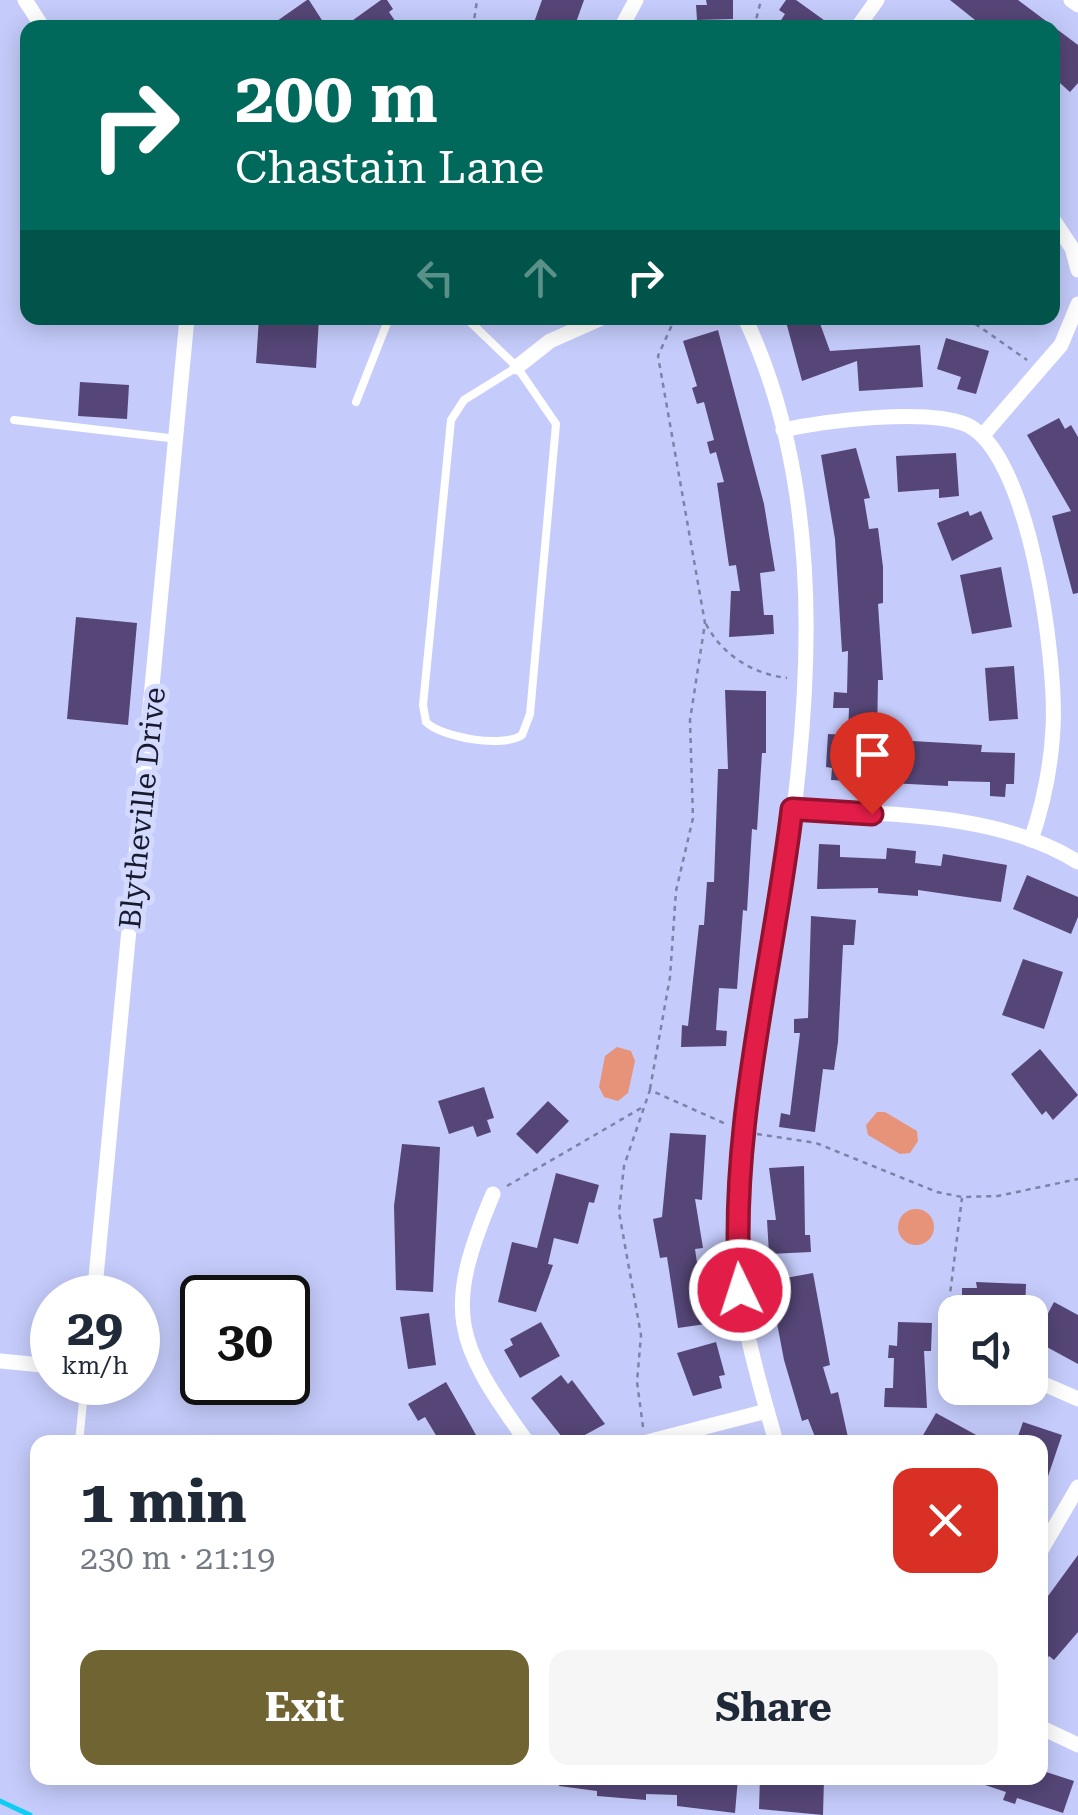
<!DOCTYPE html>
<html lang="en">
<head>
<meta charset="utf-8">
<style>
	body { margin:0; font-family:"Roboto Serif",serif; background:#f6f6f7; color:#1f2937; height:100vh; display:flex; flex-direction:column; font-size:38px; white-space:nowrap }
	* { box-sizing:border-box; margin:0 }
	p { font-size:32px; color:#747a83 }
	.icon { flex:none; width:55px; height:55px; fill:none; stroke:currentColor; stroke-width:2; stroke-linecap:round; stroke-linejoin:round }
	.map { position:relative; flex:1; overflow:hidden }
	.side { position:absolute; left:30px; top:1435px; width:1018px; height:350px; display:flex; flex-direction:column; background:#fff; border-radius:20px; box-shadow:0 5px 25px #0003 }
	.side>* { flex:none }
	.hud { position:absolute; left:20px; top:20px; width:1040px; height:305px; border-radius:20px; box-shadow:0 5px 25px #0003; background:#00695c; color:#fff; overflow:hidden }
	.fabs { position:absolute; left:938px; top:1295px; display:grid; gap:20px }
	.fabs a { display:grid; place-items:center; width:110px; height:110px; border-radius:20px; background:#fff; box-shadow:0 5px 25px #0003; font-size:50px }
	.speed { position:absolute; left:30px; top:1275px; display:flex; gap:20px; font-size:50px; font-weight:700; text-align:center }
	.speed>* { display:grid; place-content:center; width:130px; height:130px; border-radius:50%; background:#fff; box-shadow:0 5px 25px #0003; line-height:1 }
	.speed small { font-size:25px; font-weight:400 }
	.speed .limit { border:5px solid #111; border-radius:15px; background:#fff; color:#111 }
	.pin { position:absolute; display:grid; place-items:center; width:85px; height:85px; color:#fff; margin:-102px -42px; border-radius:50% 50% 50% 0; rotate:-45deg; box-shadow:0 0 10px #0007 }
	.pin .icon { rotate:45deg }
	.me { position:absolute; width:110px; margin:-55px; rotate:356deg; stroke-linejoin:round; filter:drop-shadow(0 0 8px #0008) }
	.turn { display:flex; align-items:center; gap:35px; height:210px; padding:0 50px; font-size:45px }
	.turn .icon { width:130px; height:130px; stroke-width:2.5 }
	.turn b { display:block; font-size:70px; line-height:85px }
	.lanes { display:flex; align-items:center; height:95px; padding:0 50px; background:#0003; justify-content:center; gap:50px; direction:ltr }
	.lanes .off { opacity:.35 }
	.round { display:grid; place-items:center; flex:none; width:105px; height:105px; border-radius:20px; background:#f6f6f7 }
	.head { display:flex; align-items:center; justify-content:space-between; height:170px; padding:0 50px }
	h1 { font-size:60px; font-weight:700; line-height:75px }
	.action { display:flex; gap:20px; margin-top:auto; padding:20px 50px }
	.action a { flex:1; height:115px; border-radius:20px; background:#706532; color:#fff; font-size:40px; font-weight:700; line-height:115px; text-align:center }
	.action a+a { background:#f6f6f7; color:#1f2937 }
	.map>svg:first-child { display:block }
</style>
</head>
<body>
<div class="map">
<svg width="1078" height="1815" viewBox="0 0 1078 1815">
	<rect width="100%" height="100%" fill="#c5ccfb"/>
	<g fill="#e6937a">
		<polygon points="617,1047 631,1051 635,1061 628,1093 618,1101 604,1097 599,1087 605,1056"/>
		<polygon points="877,1112 885,1112 917,1131 918,1141 910,1153 900,1154 868,1135 866,1125"/>
		<circle cx="916" cy="1227" r="18"/>
	</g>
	<g fill="none" stroke-linecap="round" stroke-linejoin="round">
		<polyline stroke="#0fcdf2" stroke-width="5" points="0,1801 30,1815"/>
	</g>
	<g fill="#554677">
		<polygon points="309,0 327,28 267,28 307,0"/>
		<polygon points="381,0 387,0 393,9 389,12 400,28 342,28"/>
		<polygon points="542,0 584,0 574,28 532,28"/>
		<polygon points="706,0 733,0 733,19 697,20 696,5 707,5"/>
		<polygon points="786,0 796,0 835,28 776,28 785,14 779,10"/>
		<polygon points="950,0 1018,0 1078,45 1078,83 1070,92 1052,76 1052,28 985,28"/>
		<polygon points="259,318 319,318 316,368 256,363"/>
		<polygon points="785,318 818,318 830,351 920,345 923,387 859,391 857,361 802,381"/>
		<polygon points="718,330 764,504 775,571 760,573 764,615 773,615 774,634 729,637 731,591 740,591 736,565 729,566 717,483 724,482 716,452 710,454 707,442 714,440 704,402 697,404 692,388 697,386 683,341"/>
		<polygon points="946,338 989,351 976,394 957,389 961,377 937,369"/>
		<polygon points="80,382 129,385 127,419 78,416"/>
		<polygon points="1059,418 1065,429 1071,425 1078,437 1078,593 1073,594 1052,516 1071,511 1027,435"/>
		<polygon points="856,448 870,498 864,499 869,529 878,528 883,567 883,603 878,604 883,680 878,680 877,739 982,745 981,752 1015,753 1014,784 1006,784 1005,797 990,796 990,782 948,781 948,786 831,780 832,768 826,767 828,734 848,735 849,708 833,708 834,692 847,693 848,651 842,652 835,539 821,455"/>
		<polygon points="956,453 959,496 939,498 939,489 898,492 896,456"/>
		<polygon points="968,511 970,516 981,511 993,539 952,561 937,523"/>
		<polygon points="1001,567 1012,627 972,634 960,575"/>
		<polygon points="76,617 137,623 128,725 67,719"/>
		<polygon points="1014,666 1018,719 989,721 985,668"/>
		<polygon points="725,690 766,691 766,753 762,753 757,830 752,829 747,911 743,910 737,989 719,988 716,1030 727,1031 726,1046 681,1047 682,1025 688,1026 699,925 704,925 707,882 714,882 718,769 728,769"/>
		<polygon points="819,844 840,845 840,857 886,859 887,848 916,851 915,863 941,866 943,854 1007,865 1001,902 918,890 918,896 878,893 878,888 817,889"/>
		<polygon points="1027,875 1078,897 1078,917 1071,934 1013,909"/>
		<polygon points="811,916 856,920 854,945 843,945 838,1042 834,1070 823,1069 815,1132 779,1127 781,1113 790,1115 800,1033 794,1033 794,1019 808,1018"/>
		<polygon points="1023,959 1063,972 1044,1029 1002,1015"/>
		<polygon points="1040,1049 1078,1095 1053,1120 1046,1111 1042,1115 1011,1074"/>
		<polygon points="484,1087 494,1118 487,1120 491,1132 477,1137 473,1126 449,1134 438,1101"/>
		<polygon points="548,1101 569,1121 537,1154 516,1134"/>
		<polygon points="670,1133 706,1135 702,1200 695,1199 703,1248 695,1249 706,1324 678,1328 667,1257 660,1258 653,1219 662,1217"/>
		<polygon points="402,1144 440,1147 433,1292 396,1290 394,1206"/>
		<polygon points="804,1166 805,1235 810,1235 811,1252 769,1254 767,1220 776,1220 769,1168"/>
		<polygon points="556,1173 599,1185 594,1203 589,1202 578,1244 554,1238 548,1264 553,1265 536,1312 498,1302 512,1242 537,1248"/>
		<polygon points="813,1273 830,1365 823,1367 831,1394 838,1392 849,1442 817,1442 808,1419 802,1421 784,1360 769,1281"/>
		<polygon points="976,1282 1026,1284 1025,1312 962,1312 962,1288 977,1288"/>
		<polygon points="1054,1302 1078,1315 1078,1364 1034,1340"/>
		<polygon points="429,1313 436,1365 408,1369 400,1317"/>
		<polygon points="541,1322 560,1356 520,1378 504,1350 513,1345 510,1339"/>
		<polygon points="898,1322 932,1323 931,1351 924,1351 927,1408 884,1407 885,1388 893,1388 894,1358 888,1358 889,1345 897,1346"/>
		<polygon points="716,1342 725,1375 719,1376 722,1388 693,1396 677,1353"/>
		<polygon points="561,1375 568,1384 572,1380 605,1424 572,1442 566,1442 531,1398"/>
		<polygon points="446,1382 476,1435 463,1442 440,1442 425,1417 418,1421 408,1404"/>
		<polygon points="936,1413 989,1442 919,1442"/>
		<polygon points="1023,1422 1062,1435 1042,1494 1040,1442 1016,1442"/>
		<polygon points="1078,1555 1078,1632 1054,1660 1049,1656 1040,1667 1040,1607"/>
		<polygon points="1040,1770 1074,1781 1063,1813 1017,1798 1015,1804 1003,1800 1006,1792 970,1780 1040,1778"/>
		<polygon points="560,1778 738,1778 735,1813 677,1806 677,1795 646,1794 646,1800 597,1796 597,1791 559,1786"/>
		<polygon points="760,1778 824,1778 823,1815 759,1809"/>
	</g>
	<g fill="none" stroke-linecap="round" stroke-linejoin="round">
		<g stroke="#7d82a6" stroke-width="2.5" stroke-dasharray="5 5" stroke-linecap="butt">
			<polyline points="473,28 477,0"/>
			<polyline points="754,28 761,0"/>
			<polyline points="967,318 1027,360"/>
			<path d="M706,624C722,655 753,674 787,678"/>
			<polyline points="650,1089 670,977 676,891 693,818 690,720 705,623 658,356 675,318"/>
			<polyline points="757,1134 816,1143 937,1192 962,1197 998,1196 1078,1179"/>
			<polyline points="507,1186 643,1107"/>
			<polyline points="955,1331 950,1294 962,1198"/>
			<polyline points="643,1427 637,1382 641,1335 619,1212 624,1166 650,1090 726,1124"/>
		</g>
		<g stroke="#fff" stroke-width="8">
			<path d="M466,318L517,367L556,424L530,714L522,735C503,748 442,738 426,722L423,705L451,420L464,400L517,367"/>
			<polyline points="356,402 389,318"/>
			<polyline points="14,420 178,439"/>
			<polyline points="79,1442 85,1382"/>
		</g>
		<g stroke="#fff" stroke-width="15">
			<polyline points="25,0 43,28"/>
			<polyline points="1071,0 1078,5"/>
			<polyline points="621,28 636,0"/>
			<polyline points="857,28 877,0"/>
			<polyline points="1052,218 1072,248 1078,270"/>
			<path d="M745,318C836,511 807,739 775,943C760,1038 735,1132 735,1228C735,1302 756,1372 776,1442"/>
			<polyline points="517,367 550,341 602,318"/>
			<path d="M783,430C825,421 924,408 965,424C1030,450 1057,663 1053,728C1051,768 1044,802 1031,840"/>
			<polyline points="983,435 1061,345 1078,304"/>
			<path d="M792,809C887,815 995,811 1078,862"/>
			<path d="M493,1194C443,1312 454,1341 527,1442"/>
			<polyline points="94,1298 187,318"/>
			<polyline points="0,1361 52,1366"/>
			<polyline points="1030,1378 1078,1399"/>
			<polyline points="647,1442 767,1411"/>
			<polyline points="1040,1552 1078,1487"/>
			<polyline points="1040,1727 1078,1745"/>
		</g>
	</g>
	<g fill="none" stroke-linecap="round" stroke-linejoin="round">
		<defs>
			<path id="route" d="M740,1290C728,1129 773,969 792,809L872,814"/>
		</defs>
		<use href="#route" stroke="#92132f" stroke-width="25"/>
		<use href="#route" stroke="#e11d48" stroke-width="18"/>
	</g>
	<g text-anchor="middle" dominant-baseline="central" stroke-width="10" stroke-linejoin="round" paint-order="stroke">
		<g font-size="30" fill="#181b30" stroke="#d4dafe">
			<text transform="translate(142 808) rotate(-84)">Blytheville Drive</text>
		</g>
	</g>
</svg>
<div class="fabs">
<a><svg class="icon" aria-label="sound" viewBox="0 0 24 24"><path d="M4 9h4l5-4v14l-5-4H4zM17 9q2 3 0 6"/></svg></a>
</div>
<div class="speed"><div>29<small>km/h</small></div><div class="limit">30</div></div>
<div class="pin" style="left:872px;top:814px;background:#d93025"><svg class="icon" aria-label="arrive" viewBox="0 0 24 24"><path d="M6 21V4h12l-3 4 3 4H6"/></svg></div>
<svg class="me" style="left:740px;top:1290px" viewBox="-20 -20 40 40"><circle r="17" fill="#e11d48" stroke="#fff" stroke-width="3"/><path d="M0-11L8 9 0 5-8 9z" fill="#fff"/></svg>
<div class="hud">
<div class="turn"><svg class="icon" aria-label="right" viewBox="0 0 24 24"><path d="M7 20v-9h11M14 6l5 5-5 5"/></svg><div><b>200 m</b>Chastain Lane</div></div>
<div class="lanes"><svg class="icon off" aria-label="left" viewBox="0 0 24 24"><path d="M17 20v-9H6M10 6l-5 5 5 5"/></svg><svg class="icon off" aria-label="ahead" viewBox="0 0 24 24"><path d="M12 20V5M6 11l6-6 6 6"/></svg><svg class="icon" aria-label="right" viewBox="0 0 24 24"><path d="M7 20v-9h11M14 6l5 5-5 5"/></svg></div>
</div>
<section class="side">
<div class="head"><div><h1>1 min</h1><p>230 m · 21:19</p></div><a class="round" style="background:#d93025;color:#fff"><svg class="icon" aria-label="close" viewBox="0 0 24 24"><path d="M6 6l12 12M18 6L6 18"/></svg></a></div>
<div class="action"><a>Exit</a><a>Share</a></div>
</section>
</div>
</body>
</html>
